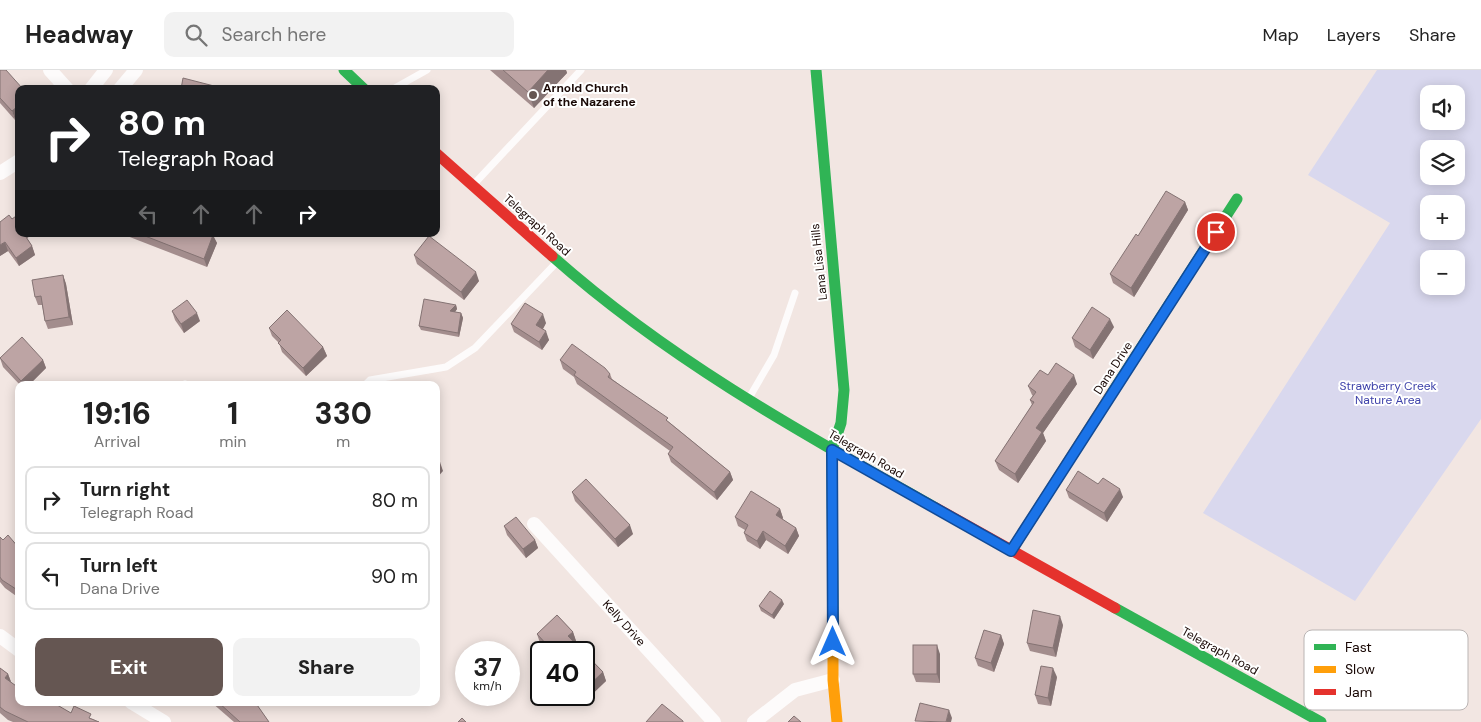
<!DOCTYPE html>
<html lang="en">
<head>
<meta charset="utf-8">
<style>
	body { margin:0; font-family:"DM Sans",sans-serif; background:#f2f2f2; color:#222; height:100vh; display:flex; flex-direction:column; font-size:19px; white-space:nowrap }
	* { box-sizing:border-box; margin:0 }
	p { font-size:16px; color:#767676 }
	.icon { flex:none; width:28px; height:28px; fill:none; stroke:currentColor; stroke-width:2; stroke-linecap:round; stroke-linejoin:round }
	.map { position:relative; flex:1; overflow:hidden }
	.panel { position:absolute; left:15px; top:311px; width:425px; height:325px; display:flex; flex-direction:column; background:#fff; border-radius:10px; box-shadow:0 2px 12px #0003 }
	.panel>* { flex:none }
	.guide { position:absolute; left:15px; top:15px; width:425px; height:152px; border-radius:10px; box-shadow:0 2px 12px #0003; background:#202124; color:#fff; overflow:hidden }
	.tools { position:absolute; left:1420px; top:15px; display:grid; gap:10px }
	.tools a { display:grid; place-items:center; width:45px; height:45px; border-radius:10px; background:#fff; box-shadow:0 2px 12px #0003; font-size:25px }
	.speed { position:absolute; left:455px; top:571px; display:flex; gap:10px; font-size:25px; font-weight:700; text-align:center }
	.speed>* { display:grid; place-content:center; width:65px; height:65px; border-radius:50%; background:#fff; box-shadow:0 2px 12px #0003; line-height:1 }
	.speed small { font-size:12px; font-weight:400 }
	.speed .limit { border:2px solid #111; border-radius:8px; background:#fff; color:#111 }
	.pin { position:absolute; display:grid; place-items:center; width:42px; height:42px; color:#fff; margin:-21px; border:2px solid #fff; border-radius:50%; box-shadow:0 1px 5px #0007 }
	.me { position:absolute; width:55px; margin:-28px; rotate:0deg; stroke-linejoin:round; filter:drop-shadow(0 0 4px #0008) }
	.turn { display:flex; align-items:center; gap:18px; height:105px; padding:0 20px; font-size:22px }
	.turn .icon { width:65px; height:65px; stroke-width:2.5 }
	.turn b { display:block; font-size:35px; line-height:42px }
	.lanes { display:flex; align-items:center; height:48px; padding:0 20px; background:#0003; justify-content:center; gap:25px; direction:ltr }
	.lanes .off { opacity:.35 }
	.eta { display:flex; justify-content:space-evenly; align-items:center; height:85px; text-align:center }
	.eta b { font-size:30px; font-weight:800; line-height:35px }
	.primary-button { display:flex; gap:10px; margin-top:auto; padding:10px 20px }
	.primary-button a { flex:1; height:58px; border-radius:10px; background:#655652; color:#fff; font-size:20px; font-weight:800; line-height:58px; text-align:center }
	.primary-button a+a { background:#f2f2f2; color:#222 }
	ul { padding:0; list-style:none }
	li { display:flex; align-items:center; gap:15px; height:68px; margin:0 10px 8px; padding:0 10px; border:2px solid #e0e0e0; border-radius:10px }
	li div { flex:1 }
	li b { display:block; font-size:19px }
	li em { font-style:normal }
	header { display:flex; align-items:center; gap:30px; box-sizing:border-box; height:70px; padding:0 25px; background:#fff; border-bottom:1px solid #e0e0e0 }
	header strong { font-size:24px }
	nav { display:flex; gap:28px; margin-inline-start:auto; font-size:18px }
	.search { width:350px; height:45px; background:#f2f2f2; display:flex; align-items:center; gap:12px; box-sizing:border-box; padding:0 18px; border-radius:10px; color:#767676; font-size:19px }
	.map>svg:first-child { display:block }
</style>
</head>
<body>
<header>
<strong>Headway</strong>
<div class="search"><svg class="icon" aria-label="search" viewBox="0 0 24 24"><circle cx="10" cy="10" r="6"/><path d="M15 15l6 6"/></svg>Search here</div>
<nav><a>Map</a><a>Layers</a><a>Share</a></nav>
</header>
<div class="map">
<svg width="1481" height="652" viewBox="0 0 1481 652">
	<rect width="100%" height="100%" fill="#f2e6e2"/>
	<path fill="#d9d8ee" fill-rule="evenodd" d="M1377,0H1481V349L1355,531L1203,443L1390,153L1308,105ZM1429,24H1456V51H1429ZM1429,79H1456V106H1429ZM1429,134H1456V161H1429ZM1429,189H1456V216H1429Z"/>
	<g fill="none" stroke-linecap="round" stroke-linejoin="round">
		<g stroke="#fdfbfb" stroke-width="7">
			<polyline points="393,19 427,0"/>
			<polyline points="475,113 581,0"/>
			<polyline points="185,314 186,315"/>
			<polyline points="365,315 370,310 446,297 475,278 557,192"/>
			<polyline points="749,328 774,285 795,223"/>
		</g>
		<g stroke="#fdfbfb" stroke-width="14">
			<polyline points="50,0 67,19"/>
			<polyline points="91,19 106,0"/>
			<polyline points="120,19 136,0"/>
			<polyline points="0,103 19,91"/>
			<polyline points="534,454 714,652"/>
			<polyline points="0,566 19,580"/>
			<polyline points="131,632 164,652"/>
			<polyline points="754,652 795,620 833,610"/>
		</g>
		<g stroke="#30b455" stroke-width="11">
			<polyline points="344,0 364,19"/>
			<polyline points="816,0 844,320 841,353 832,380 833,560"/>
			<path d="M552,186C669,290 800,362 936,438"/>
			<polyline points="1112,323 1237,129"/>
			<polyline points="1115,538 1321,652"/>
		</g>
		<g stroke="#ff9f0a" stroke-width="11">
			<polyline points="1011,481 1112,323"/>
			<polyline points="833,560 833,610 837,652"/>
		</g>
		<g stroke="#e5322d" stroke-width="11">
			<polyline points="436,83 552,186"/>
			<polyline points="936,438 1115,538"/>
		</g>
	</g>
	<g fill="#a38d8d">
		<polygon points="0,0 15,50 0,33"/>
		<polygon points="490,0 566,0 567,3 534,38"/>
		<polygon points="1185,132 1188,140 1134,227 1113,213 1110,204 1138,166"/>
		<polygon points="12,149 32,165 27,168 32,176 35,185 19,196 8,181 0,186"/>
		<polygon points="122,164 211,164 217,173 207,197"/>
		<polygon points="414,185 479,211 464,230 417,194"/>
		<polygon points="63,205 66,214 73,255 48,259 45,251 42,235 38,235 35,227"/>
		<polygon points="456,235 457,239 455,242 461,243 463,248 459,267 421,260 419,256"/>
		<polygon points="172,241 200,251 184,263 175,250"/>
		<polygon points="546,253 543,259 549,270 542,280 514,262 511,254"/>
		<polygon points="1114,257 1093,289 1075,277 1072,268"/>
		<polygon points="269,258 323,277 327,286 306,306 282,282 279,273 272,266"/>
		<polygon points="0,288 43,290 46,298 29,315 20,315 3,297"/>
		<polygon points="560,290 610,304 612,309 669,352 730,402 733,410 717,430 671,392 668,384 670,381 577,314 574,307 563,299"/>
		<polygon points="1048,305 1077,314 1043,363 1046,371 1018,413 999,400 995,391 1032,335 1030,330 1033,326 1032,325 1028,316"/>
		<polygon points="1098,414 1123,427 1107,452 1069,428 1066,420"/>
		<polygon points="572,422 633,464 618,477 575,431"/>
		<polygon points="780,439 783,448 782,449 796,458 799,466 788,484 766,470 760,479 747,471 744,463 745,460 738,456 735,447"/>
		<polygon points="504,456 535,470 538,478 526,488 507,465"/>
		<polygon points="0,467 3,470 19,478 19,528 5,518 0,512"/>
		<polygon points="784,534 774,549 761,541 759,536"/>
		<polygon points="557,545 573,562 576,571 574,572 603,602 606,611 585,631 579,625 584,625 584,582 543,582 546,579 540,573 537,564"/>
		<polygon points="1063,555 1056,587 1030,581 1027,573"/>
		<polygon points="1001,565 1004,574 994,602 978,596 975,588"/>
		<polygon points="940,584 940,613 916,612 913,604"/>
		<polygon points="0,598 8,604 19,632 71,643 93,649 99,652 13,652 8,650 0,643"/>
		<polygon points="1057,607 1051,636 1038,634 1035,625"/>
		<polygon points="211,632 255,632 269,652 234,652"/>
	</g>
	<g fill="#847373">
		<polygon points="548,0 566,0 567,3 534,38 528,22"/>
		<polygon points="19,35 19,47 15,50 12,41"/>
		<polygon points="1185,132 1188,140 1134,227 1131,218"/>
		<polygon points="23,164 31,164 32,165 25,169"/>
		<polygon points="213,165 217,173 207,197 204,189"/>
		<polygon points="5,172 8,181 0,186 0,175"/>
		<polygon points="32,176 35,185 19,196 16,188"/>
		<polygon points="476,202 479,211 464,230 461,222"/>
		<polygon points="63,205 66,214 73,255 69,247"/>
		<polygon points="456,235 457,239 452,246 450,241"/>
		<polygon points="197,243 200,251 184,263 181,254"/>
		<polygon points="461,243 463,248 459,267 458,263"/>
		<polygon points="543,244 546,253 540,264 536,255"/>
		<polygon points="1110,249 1114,257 1093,289 1090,280"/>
		<polygon points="546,261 549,270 542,280 539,272"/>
		<polygon points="323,277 327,286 306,306 303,298"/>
		<polygon points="43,290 46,298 29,315 23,315 21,311"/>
		<polygon points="1074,305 1077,314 1043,363 1046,371 1018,413 1015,404 1036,358"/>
		<polygon points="440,392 443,401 436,409 436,397"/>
		<polygon points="730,402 733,410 717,430 714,422"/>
		<polygon points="1120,419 1123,427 1107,452 1104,443"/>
		<polygon points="780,439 783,448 779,454 776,445"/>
		<polygon points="630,455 633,464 618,477 615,469"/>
		<polygon points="796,458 799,466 788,484 785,476"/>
		<polygon points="763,461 766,470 760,479 757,471"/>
		<polygon points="535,470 538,478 526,488 523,479"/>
		<polygon points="782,530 784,534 774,549 772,545"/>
		<polygon points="1060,546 1063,555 1056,587 1053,578"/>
		<polygon points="573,562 576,571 572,575 568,566"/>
		<polygon points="1001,565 1004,574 994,602 991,593"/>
		<polygon points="937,575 940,584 940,613 937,604"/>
		<polygon points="1053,598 1057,607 1051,636 1048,628"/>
		<polygon points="603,602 606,611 585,631 583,625 584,625 584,620"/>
		<polygon points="8,604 11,612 5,608"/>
		<polygon points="949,640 952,648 951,652 946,652"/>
	</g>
	<g fill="#bda4a4" stroke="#847373">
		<polygon points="0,0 6,0 23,19 19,19 19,35 12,41 0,28"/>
		<polygon points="503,0 548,0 528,22"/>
		<polygon points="183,8 214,16 213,19 181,19"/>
		<polygon points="1166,121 1185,132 1131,218 1110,204 1136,164 1138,166"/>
		<polygon points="19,144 19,164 24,164 32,176 16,188 5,172 0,175 0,152 9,145 12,149"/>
		<polygon points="140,164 211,164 213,165 204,189"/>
		<polygon points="429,166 476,202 461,222 414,185"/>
		<polygon points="63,205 69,247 45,251 41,226 35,227 32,210"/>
		<polygon points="424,229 456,235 450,241 461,243 458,263 419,256"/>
		<polygon points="187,230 197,243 181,254 172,241"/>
		<polygon points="525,233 543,244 536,255 546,261 539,272 511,254"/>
		<polygon points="1092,237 1110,249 1090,280 1072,268"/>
		<polygon points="287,240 323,277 303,298 278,273 281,270 269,258"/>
		<polygon points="22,267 43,290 21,311 0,288"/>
		<polygon points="572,274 605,298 610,304 608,307 668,348 666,350 730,402 714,422 668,384 673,377 574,305 576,302 560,290"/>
		<polygon points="1056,293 1074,305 1036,358 1042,362 1015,404 995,391 1034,332 1030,330 1036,322 1028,316 1040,300 1048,305"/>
		<polygon points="436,389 440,392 436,397"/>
		<polygon points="1078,401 1098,414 1103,408 1120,419 1104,443 1066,420"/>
		<polygon points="586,409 630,455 615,469 572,422"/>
		<polygon points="751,421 780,439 776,445 796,458 785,476 763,461 757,471 744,463 748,455 735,447"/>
		<polygon points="516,447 535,470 523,479 504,456"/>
		<polygon points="8,465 19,478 19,521 2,510 0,507 0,467 3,470"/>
		<polygon points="770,521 782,530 772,545 759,536"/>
		<polygon points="1033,540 1060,546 1053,578 1027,573"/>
		<polygon points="557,545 573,562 568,566 603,602 584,620 584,582 543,582 549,577 537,564"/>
		<polygon points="984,560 1001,565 991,593 975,588"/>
		<rect x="913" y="575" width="24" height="29"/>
		<polygon points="1041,596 1053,598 1048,628 1035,625"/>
		<polygon points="0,598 8,604 5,608 19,618 19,632 52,632 71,643 74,636 91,644 89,648 99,652 28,652 5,641 0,637"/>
		<polygon points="218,632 255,632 269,652 240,652"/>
		<polygon points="920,633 949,640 946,652 915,651"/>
		<polygon points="662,634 683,651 683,652 646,652"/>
		<polygon points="794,646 801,652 788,652"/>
		<polygon points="462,648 466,652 458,652"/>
	</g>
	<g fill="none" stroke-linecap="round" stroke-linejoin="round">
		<defs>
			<polyline id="route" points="833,572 832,380 1011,481 1216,162"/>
		</defs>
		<use href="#route" stroke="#114b97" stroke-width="12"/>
		<use href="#route" stroke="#1a73e8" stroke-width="9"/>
	</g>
	<circle fill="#655652" stroke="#fff" stroke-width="2" cx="533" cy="25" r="5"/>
	<g text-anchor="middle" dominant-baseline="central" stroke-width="4" stroke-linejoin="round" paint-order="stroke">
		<g font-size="12" font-weight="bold" fill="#190805" stroke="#fff" text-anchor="start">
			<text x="543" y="18">Arnold Church<tspan x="543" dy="14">of the Nazarene</tspan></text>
		</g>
		<g font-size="12" fill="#190805" stroke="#fff">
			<text transform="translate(537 155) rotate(42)">Telegraph Road</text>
			<text transform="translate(819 192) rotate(-96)">Lana Lisa Hills</text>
			<text transform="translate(1113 298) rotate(-57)">Dana Drive</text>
			<text transform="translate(866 384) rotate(30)">Telegraph Road</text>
			<text transform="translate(624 553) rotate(48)">Kelly Drive</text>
			<text transform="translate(1220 581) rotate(29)">Telegraph Road</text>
		</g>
		<g font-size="12" fill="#3f43aa" stroke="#fff">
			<text x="1388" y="316">Strawberry Creek<tspan x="1388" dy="14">Nature Area</tspan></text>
		</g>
	</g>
	<rect x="1304" y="560" width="164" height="80" rx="8" fill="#fff" stroke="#bab5b4" stroke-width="1"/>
	<rect x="1314" y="574" width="22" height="6" fill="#30b455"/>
	<rect x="1314" y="596" width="22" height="7" fill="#ff9f0a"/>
	<rect x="1314" y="619" width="22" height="6" fill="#e5322d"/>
	<g font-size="14" fill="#190805">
		<text x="1345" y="582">Fast</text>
		<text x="1345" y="604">Slow</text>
		<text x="1345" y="627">Jam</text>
	</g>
</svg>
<div class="tools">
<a><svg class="icon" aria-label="sound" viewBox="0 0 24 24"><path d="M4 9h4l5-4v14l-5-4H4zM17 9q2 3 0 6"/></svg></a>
<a><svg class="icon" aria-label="layers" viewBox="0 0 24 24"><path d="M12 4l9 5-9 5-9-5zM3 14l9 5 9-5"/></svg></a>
<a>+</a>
<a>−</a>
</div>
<div class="speed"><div>37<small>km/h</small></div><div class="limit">40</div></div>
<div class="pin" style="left:1216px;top:162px;background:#d93025"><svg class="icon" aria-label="arrive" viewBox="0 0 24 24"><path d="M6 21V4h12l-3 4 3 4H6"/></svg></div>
<svg class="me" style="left:833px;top:572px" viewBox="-20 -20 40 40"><path d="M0-17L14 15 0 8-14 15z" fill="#1a73e8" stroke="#fff" stroke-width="4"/></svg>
<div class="guide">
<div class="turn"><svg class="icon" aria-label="right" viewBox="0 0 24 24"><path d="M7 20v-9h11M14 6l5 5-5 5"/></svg><div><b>80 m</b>Telegraph Road</div></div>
<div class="lanes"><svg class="icon off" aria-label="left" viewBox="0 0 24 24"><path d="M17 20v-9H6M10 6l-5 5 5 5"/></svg><svg class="icon off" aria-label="ahead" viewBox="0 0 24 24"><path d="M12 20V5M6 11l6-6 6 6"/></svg><svg class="icon off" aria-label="ahead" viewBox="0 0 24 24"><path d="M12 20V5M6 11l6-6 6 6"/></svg><svg class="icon" aria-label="right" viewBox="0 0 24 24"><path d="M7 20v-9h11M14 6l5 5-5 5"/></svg></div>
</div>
<section class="panel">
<div class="eta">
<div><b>19:16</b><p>Arrival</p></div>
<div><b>1</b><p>min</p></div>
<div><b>330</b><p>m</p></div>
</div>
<ul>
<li><svg class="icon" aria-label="right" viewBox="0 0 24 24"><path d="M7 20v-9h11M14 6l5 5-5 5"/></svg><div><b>Turn right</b><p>Telegraph Road</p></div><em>80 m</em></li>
<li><svg class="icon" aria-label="left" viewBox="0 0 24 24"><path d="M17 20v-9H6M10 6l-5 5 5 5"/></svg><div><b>Turn left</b><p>Dana Drive</p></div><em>90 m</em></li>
</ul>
<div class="primary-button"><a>Exit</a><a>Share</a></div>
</section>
</div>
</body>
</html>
